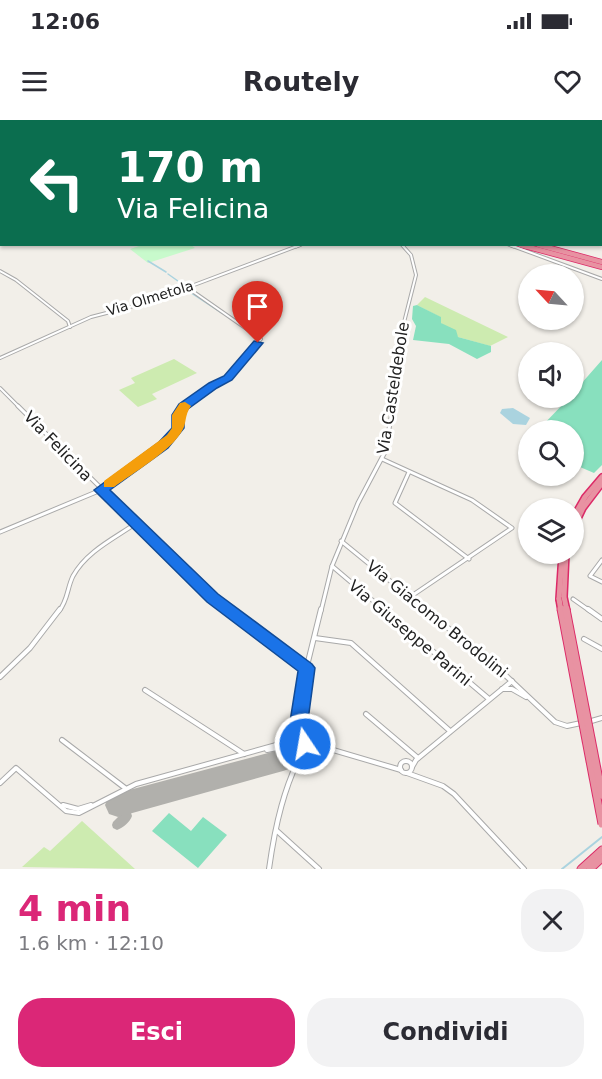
<!DOCTYPE html>
<html lang="it">
<head>
<meta charset="utf-8">
<style>
	body { margin:0; font-family:"DejaVu Sans",sans-serif; background:#f2f2f3; color:#2b2b33; height:100vh; display:flex; flex-direction:column; font-size:22px; white-space:nowrap }
	* { box-sizing:border-box; margin:0 }
	p { font-size:20px; color:#7c7c81 }
	.icon { flex:none; width:33px; height:33px; fill:none; stroke:currentColor; stroke-width:2; stroke-linecap:round; stroke-linejoin:round }
	.map { position:relative; height:749px; overflow:hidden }
	.panel { display:flex; flex-direction:column; background:#fff; flex:1 }
	.panel>* { flex:none }
	.hud { position:absolute; left:0px; top:0px; width:603px; height:126px; box-shadow:0 2px 4px #0004; background:#0b6e4f; color:#fff; overflow:hidden }
	.needle { width:39px; rotate:296deg }
	.tools { position:absolute; left:518px; top:144px; display:grid; gap:12px }
	.tools a { display:grid; place-items:center; width:66px; height:66px; border-radius:50%; background:#fff; box-shadow:0 2px 4px #0004; font-size:30px }
	.pin { position:absolute; display:grid; place-items:center; width:51px; height:51px; color:#fff; margin:-62px -26px; border-radius:50% 50% 50% 0; rotate:-45deg; box-shadow:0 0 6px #0007 }
	.pin .icon { rotate:45deg }
	.me { position:absolute; width:66px; margin:-33px; rotate:348deg; stroke-linejoin:round; filter:drop-shadow(0 0 4px #0008) }
	.turn { display:flex; align-items:center; gap:21px; height:126px; padding:0 18px; font-size:27px }
	.turn .icon { width:78px; height:78px; stroke-width:2.5 }
	.turn b { display:block; font-size:42px; line-height:51px }
	.round { display:grid; place-items:center; flex:none; width:63px; height:63px; border-radius:24px; background:#f2f2f3 }
	.overview { display:flex; align-items:center; justify-content:space-between; height:102px; padding:0 18px }
	h1 { font-size:36px; font-weight:600; line-height:45px; color:#db2777 }
	.action { display:flex; gap:12px; margin-top:auto; padding:12px 18px }
	.action a { flex:1; height:69px; border-radius:24px; background:#db2777; color:#fff; font-size:24px; font-weight:600; line-height:69px; text-align:center }
	.action a+a { background:#f2f2f3; color:#2b2b33 }
	.status { display:flex; justify-content:space-between; align-items:center; height:42px; padding:0 30px; background:#fff; direction:ltr }
	.status svg { height:16px; fill:currentColor }
	header { display:flex; justify-content:space-between; align-items:center; height:78px; padding:0 18px; background:#fff; font-size:27px; font-weight:600 }
	.map>svg:first-child { display:block }
</style>
</head>
<body>
<div class="status"><b>12:06</b><svg viewBox="0 0 49 12"><path d="M0 12V9h3v3zM5 12V6h3v6zM10 12V3h3v9zM15 12V0h3v12zM26 1h20v11H26zM47 4h2v5h-2z"/></svg></div>
<header><svg class="icon" aria-label="menu" viewBox="0 0 24 24"><path d="M4 6h16M4 12h16M4 18h16"/></svg>Routely<svg class="icon" aria-label="heart" viewBox="0 0 24 24"><path d="M12 20l-8-8c-3-5 5-10 8-4 3-6 11-1 8 4z"/></svg></header>
<div class="map">
<svg width="602" height="749" viewBox="0 0 602 749">
	<rect width="100%" height="100%" fill="#f2efe9"/>
	<g fill="#cdebb0">
		<polygon points="425,177 508,217 490,226 458,217 441,203 440,197 417,185"/>
		<polygon points="174,239 197,253 152,274 157,279 138,287 119,270 135,263 131,258"/>
		<polygon points="82,701 135,749 22,747 44,727 50,731"/>
	</g>
	<polygon fill="#c8facc" points="145,124 191,125 195,128 148,143 130,129"/>
	<g fill="#88e0be">
		<polygon points="417,185 441,197 441,203 456,210 458,217 491,226 491,232 477,239 449,224 413,220 416,206 412,199 413,186"/>
		<polygon points="602,240 602,345 594,353 573,344 573,310 538,310 569,278 573,278 573,273"/>
		<polygon points="169,693 191,711 203,697 227,715 198,748 152,711"/>
	</g>
	<polygon fill="#aad3df" points="513,288 530,298 526,305 513,304 500,293 502,289"/>
	<g fill="none" stroke-linecap="round" stroke-linejoin="round">
		<g stroke="#aad3df" stroke-width="1.5">
			<polyline points="143,0 145,2"/>
			<polyline points="148,141 166,152"/>
			<polyline points="168,154 185,166"/>
			<polyline points="187,170 222,193"/>
			<polyline points="247,232 257,222"/>
			<polyline points="223,263 235,252"/>
			<polyline points="153,334 180,309 180,294"/>
		</g>
		<polyline stroke="#aad3df" stroke-width="2" points="562,749 602,717"/>
		<path fill="#b1b0ac" fill-rule="evenodd" d="M123,678L127,680L132,696C130,702 123,708 117,710L113,708L112,705L113,702L121,694L118,683L119,680Z"/>
		<polygon fill="#b1b0ac" fill-rule="evenodd" points="283,629 292,632 296,640 292,648 283,651 118,697 109,694 105,685 109,676 118,673"/>
		<defs>
			<g id="minor-far3">
				<polyline points="167,0 169,2"/>
				<polyline points="296,0 300,0"/>
				<polyline points="391,2 396,0"/>
				<polyline points="597,2 601,2"/>
				<polyline points="401,124 404,127"/>
				<polyline points="506,124 514,127"/>
				<polyline points="296,127 303,124"/>
			</g>
			<g id="minor-far2">
				<polyline points="510,125 602,159"/>
				<polyline points="0,151 16,160 68,201 70,207"/>
				<polyline points="0,238 91,197 149,182 300,125"/>
				<polyline points="0,268 19,287"/>
				<polyline points="183,287 228,258 261,219 188,168"/>
				<polyline points="393,287 397,261 397,230 416,155 411,135 402,125"/>
			</g>
			<g id="minor-far1">
				<polyline points="18,286 212,478 229,491"/>
				<polyline points="382,339 472,380 512,408 410,477"/>
				<polyline points="409,352 395,383 469,439"/>
				<polyline points="0,412 101,370 153,333 175,313 178,295 185,286"/>
				<polyline points="341,421 427,491"/>
				<polyline points="602,440 590,456 602,462"/>
				<polyline points="332,446 385,491"/>
				<polyline points="573,479 590,491"/>
				<path d="M59,491C68,480 67,468 73,456C86,432 113,419 135,404"/>
				<polyline points="321,491 332,446 358,383 385,332 393,286"/>
			</g>
			<g id="minor">
				<polyline points="227,489 306,548"/>
				<polyline points="383,489 489,579"/>
				<polyline points="425,489 503,553 555,602 567,606 581,603"/>
				<polyline points="588,489 602,499"/>
				<polyline points="315,518 351,523 450,611"/>
				<polyline points="584,519 602,529"/>
				<polyline points="0,557 30,528 60,489"/>
				<polyline points="502,569 512,569 526,577"/>
				<polyline points="145,570 244,634"/>
				<polyline points="366,594 418,638"/>
				<polyline points="588,602 602,598"/>
				<polyline points="62,620 125,668"/>
				<polyline points="306,622 401,650"/>
				<polyline points="267,630 282,627 289,630"/>
				<circle cx="406" cy="647" r="6"/>
				<polyline points="295,643 295,634 287,625 298,610 304,558 321,489"/>
				<polyline points="412,647 416,640 512,561"/>
				<polyline points="407,653 443,666 454,674 524,749"/>
				<polyline points="0,663 16,648 66,691 79,693 136,664 287,622"/>
				<polyline points="63,685 78,689 91,685"/>
				<polyline points="276,710 319,749"/>
				<path d="M269,749C275,706 284,665 305,627L298,609"/>
			</g>
			<g id="major">
				<polyline points="374,0 376,2"/>
				<polyline points="271,2 278,0"/>
			</g>
			<g id="highway-far3">
				<polyline points="181,0 183,2"/>
				<polyline points="187,0 189,2"/>
				<polyline points="196,0 199,2"/>
				<polyline points="516,124 526,127"/>
				<polyline points="534,124 545,127"/>
			</g>
			<g id="highway-far2">
				<polyline points="521,125 602,147"/>
				<polyline points="539,125 602,142"/>
			</g>
			<g id="highway-far1">
				<polyline points="573,398 585,377 602,357"/>
				<polyline points="573,409 583,388 602,363"/>
				<polyline points="564,477 566,434"/>
				<polyline points="559,479 562,434"/>
			</g>
			<g id="highway">
				<polyline points="581,749 602,730"/>
				<polyline points="590,749 602,738"/>
			</g>
		</defs>
		<use href="#minor-far3" stroke="#a9a9a9" stroke-width="3"/>
		<use href="#minor-far2" stroke="#a9a9a9" stroke-width="4"/>
		<use href="#minor-far1" stroke="#a9a9a9" stroke-width="5"/>
		<use href="#minor" stroke="#a9a9a9" stroke-width="6"/>
		<use href="#major" stroke="#a06b00" stroke-width="4.5"/>
		<use href="#highway-far3" stroke="#dc2a67" stroke-width="4.5"/>
		<use href="#highway-far2" stroke="#dc2a67" stroke-width="6"/>
		<use href="#highway-far1" stroke="#dc2a67" stroke-width="8"/>
		<use href="#highway" stroke="#dc2a67" stroke-width="9"/>
		<use href="#minor-far3" stroke="#fff" stroke-width="1.5"/>
		<use href="#minor-far2" stroke="#fff" stroke-width="2"/>
		<use href="#minor-far1" stroke="#fff" stroke-width="3"/>
		<use href="#minor" stroke="#fff" stroke-width="4"/>
		<use href="#major" stroke="#fcd6a4" stroke-width="3"/>
		<use href="#highway-far3" stroke="#e892a2" stroke-width="3"/>
		<use href="#highway-far2" stroke="#e892a2" stroke-width="4.5"/>
		<use href="#highway-far1" stroke="#e892a2" stroke-width="5"/>
		<use href="#highway" stroke="#e892a2" stroke-width="7"/>
		<defs>
			<polyline id="rail" points="238,0 240,2"/>
		</defs>
		<use href="#rail" stroke="#707070" stroke-width="3"/>
		<use href="#rail" stroke="#fff" stroke-width="1.5" stroke-dasharray="3" stroke-linecap="butt"/>
		<defs>
			<g id="highway-bridge-far1">
				<polyline points="564,477 567,491"/>
				<polyline points="559,479 561,491"/>
			</g>
			<g id="highway-bridge">
				<polyline points="561,489 602,704"/>
				<polyline points="566,489 602,675"/>
			</g>
		</defs>
		<use href="#highway-bridge-far1" stroke="#dc2a67" stroke-width="8" stroke-linecap="butt"/>
		<use href="#highway-bridge" stroke="#dc2a67" stroke-width="9" stroke-linecap="butt"/>
		<use href="#highway-bridge-far1" stroke="#e892a2" stroke-width="5"/>
		<use href="#highway-bridge" stroke="#e892a2" stroke-width="7"/>
	</g>
	<polygon fill="#1a73e8" stroke="#114b97" stroke-width="1.5" points="254,221 263,223 232,260 217,268 188,289 184,295 184,308 168,328 110,370 218,474 312,544 315,548 307,608 314,624 312,630 305,632 299,630 289,608 298,551 207,482 94,370 159,322 172,308 172,295 179,284 209,263 224,256"/>
	<path fill="#f59e0b" d="M185,282L191,286C184,296 187,303 182,311C171,331 133,353 114,367H104V361L167,315L172,308V295L180,283Z"/>
	<g text-anchor="middle" dominant-baseline="central" stroke-width="6" stroke-linejoin="round" paint-order="stroke">
		<g font-size="14" fill="#222" stroke="#fff">
			<text transform="translate(150 178) rotate(-17)">Via Olmetola</text>
		</g>
		<g font-size="16" fill="#222" stroke="#fff">
			<text transform="translate(393 268) rotate(-81)">Via Casteldebole</text>
			<text transform="translate(58 326) rotate(46)">Via Felicina</text>
			<text transform="translate(437 499) rotate(39)">Via Giacomo Brodolini</text>
			<text transform="translate(410 513) rotate(40)">Via Giuseppe Parini</text>
		</g>
	</g>
</svg>
<div class="tools">
<a><svg class="needle" viewBox="-14 -14 28 28"><path d="M0-13l5 13h-10z" fill="#e53935"/><path d="M0 13l5-13h-10z" fill="#7c7c81"/></svg></a>
<a><svg class="icon" aria-label="sound" viewBox="0 0 24 24"><path d="M4 9h4l5-4v14l-5-4H4zM17 9q2 3 0 6"/></svg></a>
<a><svg class="icon" aria-label="search" viewBox="0 0 24 24"><circle cx="10" cy="10" r="6"/><path d="M15 15l6 6"/></svg></a>
<a><svg class="icon" aria-label="layers" viewBox="0 0 24 24"><path d="M12 4l9 5-9 5-9-5zM3 14l9 5 9-5"/></svg></a>
</div>
<div class="pin" style="left:258px;top:223px;background:#d93025"><svg class="icon" aria-label="arrive" viewBox="0 0 24 24"><path d="M6 21V4h12l-3 4 3 4H6"/></svg></div>
<svg class="me" style="left:305px;top:624px" viewBox="-20 -20 40 40"><circle r="17" fill="#1a73e8" stroke="#fff" stroke-width="3"/><path d="M0-11L8 9 0 5-8 9z" fill="#fff"/></svg>
<div class="hud">
<div class="turn"><svg class="icon" aria-label="left" viewBox="0 0 24 24"><path d="M17 20v-9H6M10 6l-5 5 5 5"/></svg><div><b>170 m</b>Via Felicina</div></div>
</div>
</div>
<section class="panel">
<div class="overview"><div><h1>4 min</h1><p>1.6 km · 12:10</p></div><a class="round"><svg class="icon" aria-label="close" viewBox="0 0 24 24"><path d="M6 6l12 12M18 6L6 18"/></svg></a></div>
<div class="action"><a>Esci</a><a>Condividi</a></div>
</section>
</body>
</html>
